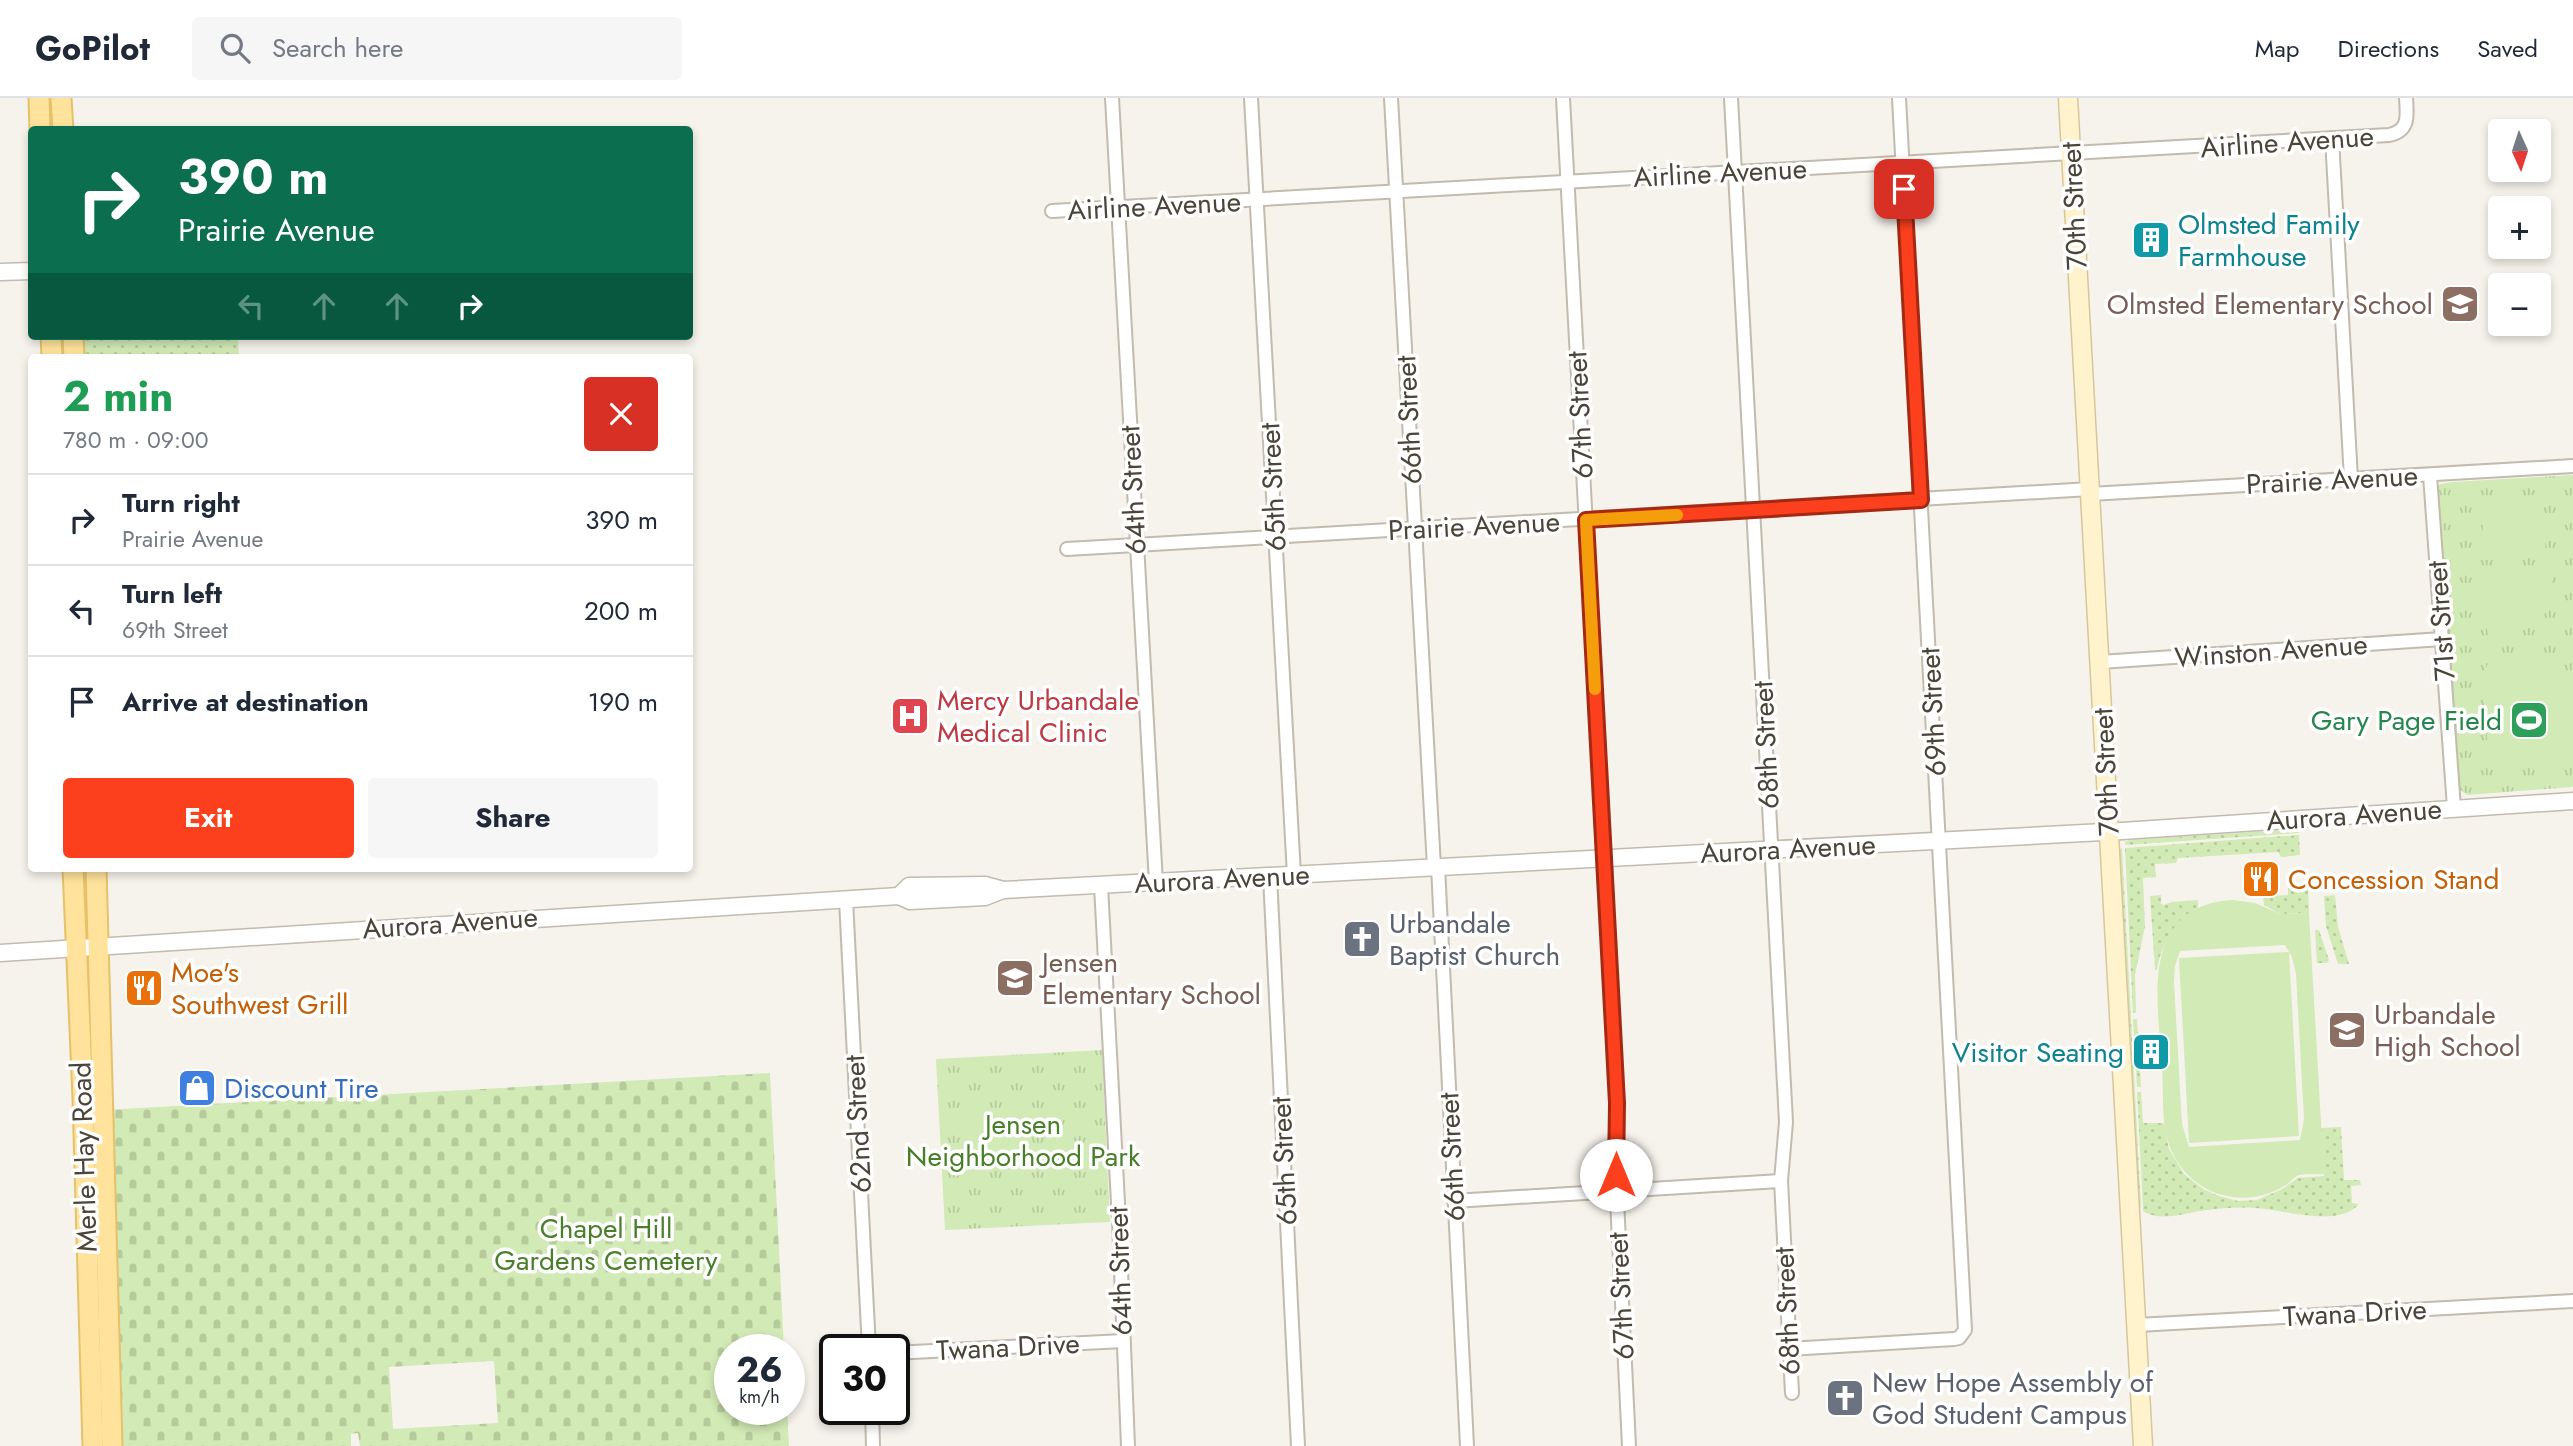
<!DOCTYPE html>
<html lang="en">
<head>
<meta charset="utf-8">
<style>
	body { margin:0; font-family:Jost,sans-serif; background:#f6f6f7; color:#1f2937; height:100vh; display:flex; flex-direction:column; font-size:26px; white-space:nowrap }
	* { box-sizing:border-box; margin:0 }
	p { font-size:23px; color:#747a83 }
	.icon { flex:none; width:38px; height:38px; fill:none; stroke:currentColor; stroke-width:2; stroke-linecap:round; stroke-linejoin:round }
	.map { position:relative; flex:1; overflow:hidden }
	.drawer { position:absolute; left:28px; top:256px; width:665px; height:518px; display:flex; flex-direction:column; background:#fff; border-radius:7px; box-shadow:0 4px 10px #0003 }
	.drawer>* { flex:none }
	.guide { position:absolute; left:28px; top:28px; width:665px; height:214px; border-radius:7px; box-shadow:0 4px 10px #0003; background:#0b6e4f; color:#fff; overflow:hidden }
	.needle { width:46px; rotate:177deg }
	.tools { position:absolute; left:2488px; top:21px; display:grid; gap:14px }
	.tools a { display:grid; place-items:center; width:63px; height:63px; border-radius:7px; background:#fff; box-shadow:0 4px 10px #0003; font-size:35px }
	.speed { position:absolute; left:714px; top:1236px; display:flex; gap:14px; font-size:35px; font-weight:700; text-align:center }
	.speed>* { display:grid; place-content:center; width:91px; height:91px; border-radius:50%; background:#fff; box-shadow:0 4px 10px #0003; line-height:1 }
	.speed small { font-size:18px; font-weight:400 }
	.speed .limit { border:4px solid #111; border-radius:10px; background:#fff; color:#111 }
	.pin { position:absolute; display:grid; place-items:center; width:60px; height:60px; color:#fff; margin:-30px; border-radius:14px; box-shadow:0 4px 10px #0006 }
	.me { position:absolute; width:77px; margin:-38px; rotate:0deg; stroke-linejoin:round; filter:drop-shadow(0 0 5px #0008) }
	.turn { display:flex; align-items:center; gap:24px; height:147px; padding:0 35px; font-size:32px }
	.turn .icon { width:91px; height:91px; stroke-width:2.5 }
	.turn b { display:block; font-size:49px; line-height:60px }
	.lanes { display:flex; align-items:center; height:66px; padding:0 35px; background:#0003; justify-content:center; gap:35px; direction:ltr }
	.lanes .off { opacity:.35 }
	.round { display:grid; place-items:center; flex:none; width:74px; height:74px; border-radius:7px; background:#f6f6f7 }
	.summary { display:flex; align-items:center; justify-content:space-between; height:119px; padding:0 35px }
	h1 { font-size:42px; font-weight:700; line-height:52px; color:#1e9e55 }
	.cta { display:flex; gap:14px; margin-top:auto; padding:14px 35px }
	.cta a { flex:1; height:80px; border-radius:7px; background:#fc3f1d; color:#fff; font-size:28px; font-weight:700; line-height:80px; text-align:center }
	.cta a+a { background:#f6f6f7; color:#1f2937 }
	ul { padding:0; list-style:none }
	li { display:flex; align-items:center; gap:21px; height:91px; padding:0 35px; border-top:2px solid #e0e1e3 }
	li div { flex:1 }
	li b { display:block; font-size:26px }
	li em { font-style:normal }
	header { display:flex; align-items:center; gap:42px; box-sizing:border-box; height:98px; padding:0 35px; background:#fff; border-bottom:2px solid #e0e1e3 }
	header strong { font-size:33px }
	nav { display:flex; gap:38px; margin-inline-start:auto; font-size:24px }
	.search { width:490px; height:63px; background:#f6f6f7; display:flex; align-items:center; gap:18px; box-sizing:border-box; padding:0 24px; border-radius:7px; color:#747a83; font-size:26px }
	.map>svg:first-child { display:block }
</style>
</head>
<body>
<header>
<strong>GoPilot</strong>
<div class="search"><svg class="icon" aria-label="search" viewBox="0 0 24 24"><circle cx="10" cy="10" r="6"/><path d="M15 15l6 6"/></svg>Search here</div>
<nav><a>Map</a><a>Directions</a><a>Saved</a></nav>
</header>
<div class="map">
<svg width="2573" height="1348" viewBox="0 0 2573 1348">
	<defs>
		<pattern id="grass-dots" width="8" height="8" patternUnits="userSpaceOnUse" patternTransform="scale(1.75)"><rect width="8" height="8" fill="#d2eab5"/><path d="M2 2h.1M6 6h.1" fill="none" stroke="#b6ca9c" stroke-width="1.8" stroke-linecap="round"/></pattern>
		<pattern id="cemetery-stones" width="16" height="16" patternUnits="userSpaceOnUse" patternTransform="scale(1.75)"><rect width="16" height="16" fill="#d2eab5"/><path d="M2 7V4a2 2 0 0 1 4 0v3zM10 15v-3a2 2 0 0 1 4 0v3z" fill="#b6ca9c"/></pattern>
		<pattern id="park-tufts" width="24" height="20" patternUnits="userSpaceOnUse" patternTransform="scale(1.75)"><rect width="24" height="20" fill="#d2eab5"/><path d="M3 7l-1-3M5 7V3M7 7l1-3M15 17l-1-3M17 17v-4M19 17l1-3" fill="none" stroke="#b6ca9c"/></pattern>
	</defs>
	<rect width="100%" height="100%" fill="#f6f3ec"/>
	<g fill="url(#grass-dots)">
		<polygon points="83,238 238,238 239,259 84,259"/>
		<polygon points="2298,731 2299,735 2125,747 2125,744 2130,742"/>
		<polygon points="2299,737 2300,757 2281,759 2278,754 2178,760 2176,765 2155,766 2156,779 2143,780 2145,828 2135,877 2136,915 2133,915 2125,750"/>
		<polygon points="2122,750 2141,1108 2140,1110 2137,1103 2118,753"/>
		<polygon points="2308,789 2309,815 2280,816 2264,807 2263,798 2288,797 2288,790"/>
		<path d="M2161,797V806L2163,807L2172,804L2198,802V811C2176,824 2161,846 2157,872H2155L2150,798Z"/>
		<polygon points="2335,797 2338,829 2349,866 2338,866 2326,828 2324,798"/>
		<polygon points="2315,832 2319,832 2329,862 2327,865 2317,865"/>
		<polygon points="2133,921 2137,921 2141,989 2137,989"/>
		<path d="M2137,994H2141L2143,1025H2164L2169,1051L2184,1076L2203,1091L2219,1098L2238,1103L2257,1102L2282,1091L2298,1080L2324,1078L2321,1030L2341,1029L2344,1082H2360L2361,1087L2351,1088L2352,1105L2359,1106C2337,1131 2283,1111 2255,1110C2240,1109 2222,1110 2207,1112C2187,1114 2161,1125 2143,1113V1108Z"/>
	</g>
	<path fill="url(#cemetery-stones)" fill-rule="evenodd" d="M770,975L784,1251H730V1311H787L789,1348H360L358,1335L351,1336V1348H112L104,1012ZM494,1263L498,1325L393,1331L389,1269Z"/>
	<g fill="url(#park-tufts)">
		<polygon points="2573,377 2573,689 2467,697 2458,690 2437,389 2441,386 2453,384"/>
		<polygon points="1102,952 1110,1124 945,1132 936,961"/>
	</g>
	<g fill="#d2eab5" fill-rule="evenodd">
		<polygon points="2543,397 2546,459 2485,462 2481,401"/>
		<path d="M2551,468C2556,523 2538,530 2490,543L2475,484L2476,475L2481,470Z"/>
		<path d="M2507,560C2533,559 2553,563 2573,579V665L2495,669L2489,664L2482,581L2487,567Z"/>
		<path d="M2233,802L2255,805L2280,816L2309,815L2324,1076C2316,1077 2304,1075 2297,1078C2293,1080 2289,1086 2284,1088C2266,1099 2243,1103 2223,1097C2202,1092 2184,1077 2174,1058C2160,1032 2164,997 2162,969C2158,905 2138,807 2233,802ZM2285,847L2292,859L2296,876L2304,1021L2300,1042L2189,1049L2182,1026L2174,884L2175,868L2180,853Z"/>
		<polygon points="2289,854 2299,1038 2189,1045 2179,860"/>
		<path d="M971,1016L1022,1021C1023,1054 1015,1064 983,1071L967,1025Z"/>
	</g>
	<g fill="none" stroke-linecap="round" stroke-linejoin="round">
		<defs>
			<g id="minor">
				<polyline points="1112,0 1156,785"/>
				<polyline points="1251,0 1294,777"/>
				<polyline points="1391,0 1434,769"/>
				<polyline points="1563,0 1617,1005 1615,1061 1629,1348"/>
				<polyline points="1731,0 1786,1024 1781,1083 1792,1295"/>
				<polyline points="2332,40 2351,381"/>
				<path d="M1052,113L2389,37C2410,33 2407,17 2406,0"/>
				<polyline points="2430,377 2454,710"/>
				<polyline points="2090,396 2573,368"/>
				<polyline points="1067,451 2090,391"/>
				<polyline points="2100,564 2442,541"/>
				<polyline points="1438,769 1467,1348"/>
				<polyline points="1270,778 1298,1348"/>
				<polyline points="1101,788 1119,1123 1128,1348"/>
				<polyline points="846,802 869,1251"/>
				<polyline points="1454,1103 1781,1083"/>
				<polyline points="2137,1227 2573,1203"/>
				<polyline points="1789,1251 1954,1241 1959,1240 1965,1232 1899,0"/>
				<polyline points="894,1255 1123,1243"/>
				<polyline points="872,1311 873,1348"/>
			</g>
			<g id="tertiary">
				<polyline points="0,174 32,173"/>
				<polyline points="899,798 909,788 985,787 1003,792"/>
				<polyline points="0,855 899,798 910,803 985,799 1003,792 2122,733 2573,703"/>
			</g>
			<polyline id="secondary" points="2068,0 2143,1348"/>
			<g id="primary">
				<polyline points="39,0 40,32"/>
				<polyline points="61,0 63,32"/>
				<polyline points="51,238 52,259"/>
				<polyline points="73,238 74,259"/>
				<polyline points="73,770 83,1000 93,1348"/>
				<polyline points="96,770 112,1348"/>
			</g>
		</defs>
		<use href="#minor" stroke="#c2bbae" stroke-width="16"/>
		<use href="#tertiary" stroke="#c2bbae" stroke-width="19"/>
		<use href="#secondary" stroke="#d6c79b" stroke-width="21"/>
		<use href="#primary" stroke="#e6c16a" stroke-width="23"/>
		<use href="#minor" stroke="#fff" stroke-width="12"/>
		<use href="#tertiary" stroke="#fff" stroke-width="16"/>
		<use href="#secondary" stroke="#fff3cd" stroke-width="18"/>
		<use href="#primary" stroke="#ffe39c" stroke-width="19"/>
	</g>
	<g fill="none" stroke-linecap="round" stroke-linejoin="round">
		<defs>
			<polyline id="route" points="1616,1077 1617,1005 1586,422 1921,402 1904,91"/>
		</defs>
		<use href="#route" stroke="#a42913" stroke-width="18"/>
		<use href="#route" stroke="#fc3f1d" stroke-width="12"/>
		<polyline stroke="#f59e0b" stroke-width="12" points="1595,591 1586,422 1677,417"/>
	</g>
	<defs>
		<symbol id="building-square" viewBox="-11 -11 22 22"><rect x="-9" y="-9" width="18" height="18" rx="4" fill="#0f9aa8" stroke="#fff"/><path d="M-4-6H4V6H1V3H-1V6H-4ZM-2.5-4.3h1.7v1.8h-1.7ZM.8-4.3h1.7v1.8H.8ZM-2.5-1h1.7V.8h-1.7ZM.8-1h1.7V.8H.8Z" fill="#fff"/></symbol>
		<symbol id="school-square" viewBox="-11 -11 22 22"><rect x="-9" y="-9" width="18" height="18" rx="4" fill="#8d6e63" stroke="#fff"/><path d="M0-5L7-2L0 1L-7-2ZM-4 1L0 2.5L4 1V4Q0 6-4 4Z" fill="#fff"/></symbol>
		<symbol id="hospital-square" viewBox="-11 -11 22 22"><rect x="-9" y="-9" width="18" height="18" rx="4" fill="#e0444e" stroke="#fff"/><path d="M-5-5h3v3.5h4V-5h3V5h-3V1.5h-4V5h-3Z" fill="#fff"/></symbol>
		<symbol id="stadium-square" viewBox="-11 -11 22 22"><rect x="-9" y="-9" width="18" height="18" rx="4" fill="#2e9e5b" stroke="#fff"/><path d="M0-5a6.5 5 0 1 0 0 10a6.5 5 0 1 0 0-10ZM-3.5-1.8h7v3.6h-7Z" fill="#fff"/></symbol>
		<symbol id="restaurant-square" viewBox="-11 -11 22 22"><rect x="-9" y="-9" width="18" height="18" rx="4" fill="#e8710a" stroke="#fff"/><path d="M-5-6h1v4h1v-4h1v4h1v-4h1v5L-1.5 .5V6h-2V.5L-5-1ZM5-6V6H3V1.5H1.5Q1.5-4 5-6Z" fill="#fff"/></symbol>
		<symbol id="church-square" viewBox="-11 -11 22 22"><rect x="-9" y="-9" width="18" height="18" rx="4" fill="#6b7280" stroke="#fff"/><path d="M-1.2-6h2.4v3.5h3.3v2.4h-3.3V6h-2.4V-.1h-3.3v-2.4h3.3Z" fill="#fff"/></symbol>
		<symbol id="shop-square" viewBox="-11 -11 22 22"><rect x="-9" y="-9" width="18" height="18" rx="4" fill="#3f7fe0" stroke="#fff"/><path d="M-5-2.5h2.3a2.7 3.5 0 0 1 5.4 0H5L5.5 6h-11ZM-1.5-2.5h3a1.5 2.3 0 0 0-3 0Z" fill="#fff"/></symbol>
	</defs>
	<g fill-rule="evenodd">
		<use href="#building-square" x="2129" y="120" width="44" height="44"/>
		<use href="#school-square" x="2438" y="184" width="44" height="44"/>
		<use href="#hospital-square" x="888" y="596" width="44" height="44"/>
		<use href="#stadium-square" x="2507" y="600" width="44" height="44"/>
		<use href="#restaurant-square" x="2239" y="759" width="44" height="44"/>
		<use href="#church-square" x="1340" y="819" width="44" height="44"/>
		<use href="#school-square" x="993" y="858" width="44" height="44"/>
		<use href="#restaurant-square" x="122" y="868" width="44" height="44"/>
		<use href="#school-square" x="2325" y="910" width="44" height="44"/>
		<use href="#building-square" x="2129" y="932" width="44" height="44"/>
		<use href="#shop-square" x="175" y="968" width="44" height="44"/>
		<use href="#church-square" x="1823" y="1278" width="44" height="44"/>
	</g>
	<g text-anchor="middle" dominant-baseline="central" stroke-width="7" stroke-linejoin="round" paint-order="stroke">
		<g font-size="28" fill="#4b4439" stroke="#fff">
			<text transform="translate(2287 44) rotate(-4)">Airline Avenue</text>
			<text transform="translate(1720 75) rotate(-3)">Airline Avenue</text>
			<text transform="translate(1154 108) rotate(-3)">Airline Avenue</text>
			<text transform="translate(2074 108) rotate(-93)">70th Street</text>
			<text transform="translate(1580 317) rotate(-93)">67th Street</text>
			<text transform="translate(1409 322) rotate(-93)">66th Street</text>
			<text transform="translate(2332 382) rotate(-3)">Prairie Avenue</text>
			<text transform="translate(1273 389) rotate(-93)">65th Street</text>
			<text transform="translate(1133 392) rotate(-93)">64th Street</text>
			<text transform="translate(1474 428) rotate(-3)">Prairie Avenue</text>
			<text transform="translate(2441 523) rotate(-94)">71st Street</text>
			<text transform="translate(2271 553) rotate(-4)">Winston Avenue</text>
			<text transform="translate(1933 614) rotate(-93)">69th Street</text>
			<text transform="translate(1766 647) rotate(-93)">68th Street</text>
			<text transform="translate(2106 674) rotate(-93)">70th Street</text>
			<text transform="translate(2354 717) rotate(-4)">Aurora Avenue</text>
			<text transform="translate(1788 751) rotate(-3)">Aurora Avenue</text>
			<text transform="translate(1222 781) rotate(-3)">Aurora Avenue</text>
			<text transform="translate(450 825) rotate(-4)">Aurora Avenue</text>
			<text transform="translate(858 1026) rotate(-93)">62nd Street</text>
			<text transform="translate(84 1059) rotate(-92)">Merle Hay Road</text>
			<text transform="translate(1452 1059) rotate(-93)">66th Street</text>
			<text transform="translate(1284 1063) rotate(-93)">65th Street</text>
			<text transform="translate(1120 1173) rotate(-92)">64th Street</text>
			<text transform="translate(1621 1198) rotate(-93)">67th Street</text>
			<text transform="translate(1787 1213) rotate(-93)">68th Street</text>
			<text transform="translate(2355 1215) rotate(-3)">Twana Drive</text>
			<text transform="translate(1008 1249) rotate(-3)">Twana Drive</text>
		</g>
		<g font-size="28" fill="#0d838f" stroke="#fff" text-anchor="start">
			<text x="2178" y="126">Olmsted Family<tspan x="2178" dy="32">Farmhouse</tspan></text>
			<text x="2124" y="954" text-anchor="end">Visitor Seating</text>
		</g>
		<g font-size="28" fill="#785e54" stroke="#fff" text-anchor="start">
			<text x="2433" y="206" text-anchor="end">Olmsted Elementary School</text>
			<text x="1042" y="864">Jensen<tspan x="1042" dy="32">Elementary School</tspan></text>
			<text x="2374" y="916">Urbandale<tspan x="2374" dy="32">High School</tspan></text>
		</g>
		<g font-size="28" fill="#be3a42" stroke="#fff" text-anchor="start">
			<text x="937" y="602">Mercy Urbandale<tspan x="937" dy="32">Medical Clinic</tspan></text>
		</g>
		<g font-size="28" fill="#27864d" stroke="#fff" text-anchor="end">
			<text x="2502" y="622">Gary Page Field</text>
		</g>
		<g font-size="28" fill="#c56008" stroke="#fff" text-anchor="start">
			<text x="2288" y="781">Concession Stand</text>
			<text x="171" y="874">Moe's<tspan x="171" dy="32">Southwest Grill</tspan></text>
		</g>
		<g font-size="28" fill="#5b616d" stroke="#fff" text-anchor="start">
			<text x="1389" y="825">Urbandale<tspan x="1389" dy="32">Baptist Church</tspan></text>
			<text x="1872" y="1284">New Hope Assembly of<tspan x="1872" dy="32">God Student Campus</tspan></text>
		</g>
		<g font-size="28" fill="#366cbe" stroke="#fff" text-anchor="start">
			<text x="224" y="990">Discount Tire</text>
		</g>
		<g font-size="28" fill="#4a7f2a" stroke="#fff">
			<text x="1023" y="1026">Jensen<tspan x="1023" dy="32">Neighborhood Park</tspan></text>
			<text x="606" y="1130">Chapel Hill<tspan x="606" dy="32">Gardens Cemetery</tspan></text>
		</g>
	</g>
</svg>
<div class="tools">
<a><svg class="needle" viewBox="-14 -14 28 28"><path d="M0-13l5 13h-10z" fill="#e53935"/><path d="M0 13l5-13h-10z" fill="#747a83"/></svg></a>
<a>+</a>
<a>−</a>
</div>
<div class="speed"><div>26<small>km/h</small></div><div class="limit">30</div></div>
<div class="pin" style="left:1904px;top:91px;background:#d93025"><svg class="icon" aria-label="arrive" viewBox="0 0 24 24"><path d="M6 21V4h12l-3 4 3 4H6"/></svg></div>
<svg class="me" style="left:1616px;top:1077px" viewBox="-20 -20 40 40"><circle r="19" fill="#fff"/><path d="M0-13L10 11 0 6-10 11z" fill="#fc3f1d"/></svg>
<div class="guide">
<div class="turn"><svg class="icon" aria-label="right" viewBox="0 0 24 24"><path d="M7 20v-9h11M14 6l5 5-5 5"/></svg><div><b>390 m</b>Prairie Avenue</div></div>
<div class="lanes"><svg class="icon off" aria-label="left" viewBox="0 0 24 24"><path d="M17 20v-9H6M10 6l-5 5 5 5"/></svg><svg class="icon off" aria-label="ahead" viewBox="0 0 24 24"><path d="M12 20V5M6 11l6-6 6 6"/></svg><svg class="icon off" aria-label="ahead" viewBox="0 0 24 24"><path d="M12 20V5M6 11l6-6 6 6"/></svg><svg class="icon" aria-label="right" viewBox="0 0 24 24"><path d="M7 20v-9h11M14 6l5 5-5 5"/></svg></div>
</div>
<section class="drawer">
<div class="summary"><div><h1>2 min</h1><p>780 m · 09:00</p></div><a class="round" style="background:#d93025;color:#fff"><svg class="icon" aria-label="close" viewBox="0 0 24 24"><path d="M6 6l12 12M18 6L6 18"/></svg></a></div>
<ul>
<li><svg class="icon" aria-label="right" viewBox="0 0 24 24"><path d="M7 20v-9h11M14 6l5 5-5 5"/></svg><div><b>Turn right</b><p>Prairie Avenue</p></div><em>390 m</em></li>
<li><svg class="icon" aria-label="left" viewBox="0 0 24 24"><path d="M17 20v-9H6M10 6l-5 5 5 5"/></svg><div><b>Turn left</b><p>69th Street</p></div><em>200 m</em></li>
<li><svg class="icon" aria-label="arrive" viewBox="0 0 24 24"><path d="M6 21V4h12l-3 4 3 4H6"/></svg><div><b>Arrive at destination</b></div><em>190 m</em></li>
</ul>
<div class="cta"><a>Exit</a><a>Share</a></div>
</section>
</div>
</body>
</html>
